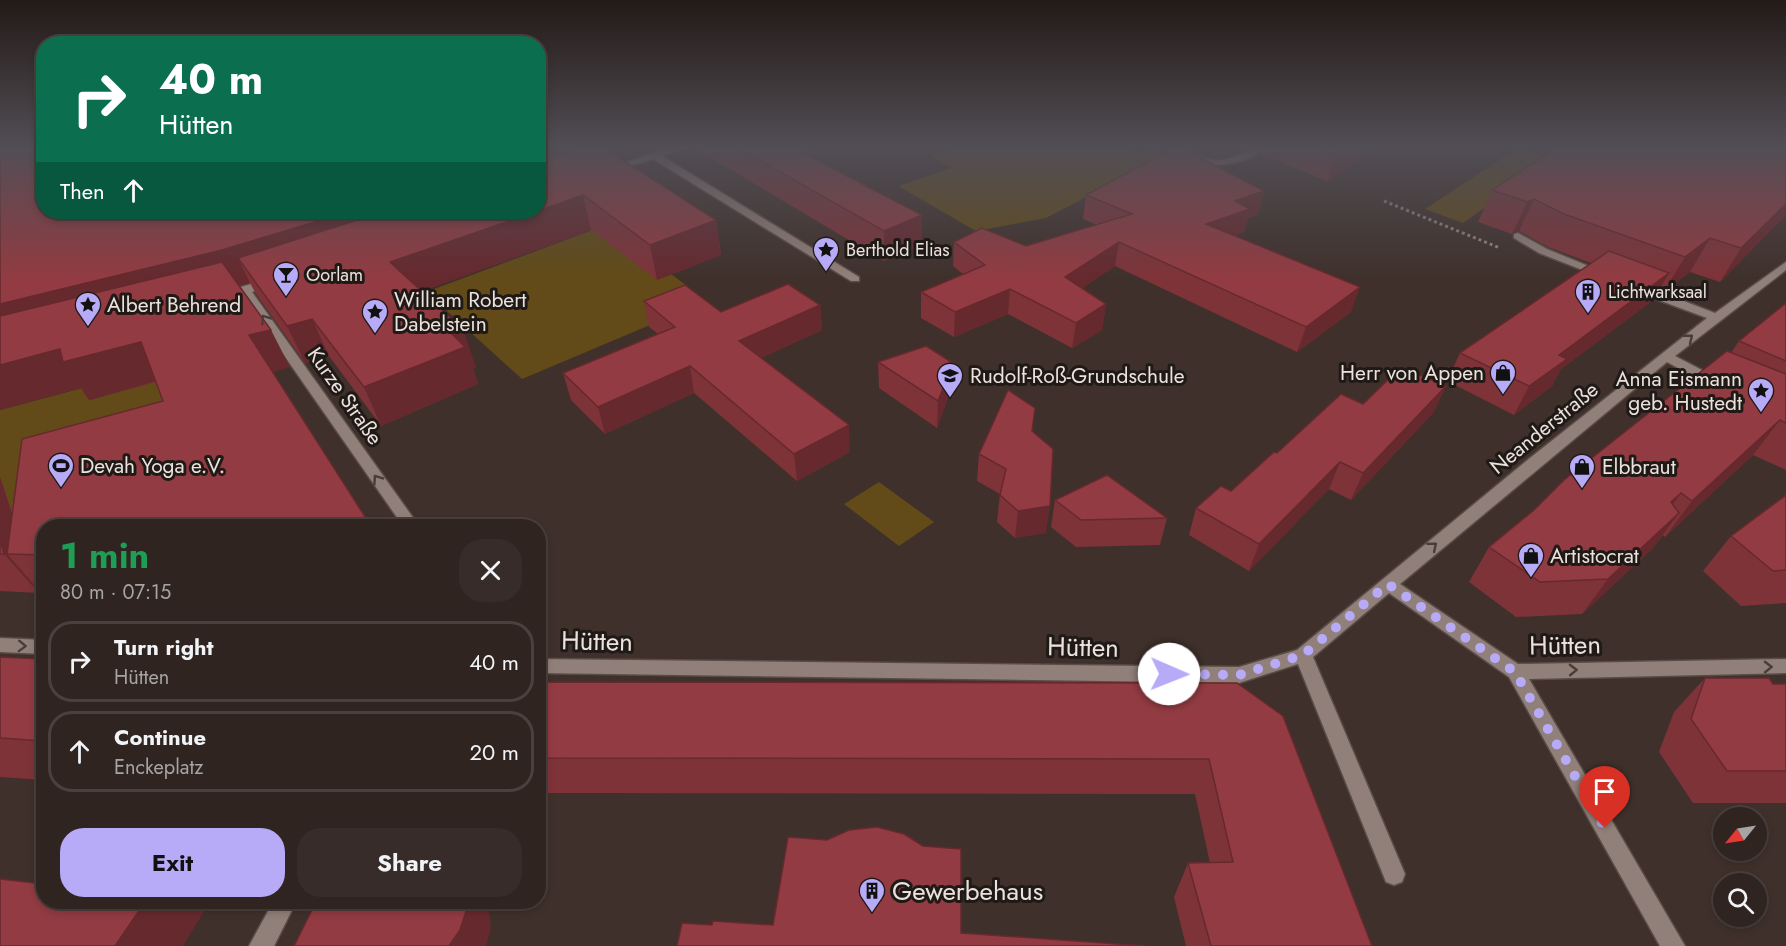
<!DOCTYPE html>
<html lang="en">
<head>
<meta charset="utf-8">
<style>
	body { margin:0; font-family:Jost,sans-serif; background:#372c29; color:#f1f3f6; height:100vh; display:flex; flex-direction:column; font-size:22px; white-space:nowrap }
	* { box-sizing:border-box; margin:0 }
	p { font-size:20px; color:#a7a4a5 }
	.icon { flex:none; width:33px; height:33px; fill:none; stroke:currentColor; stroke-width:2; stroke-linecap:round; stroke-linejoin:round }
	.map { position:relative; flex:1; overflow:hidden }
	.side { position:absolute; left:36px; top:519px; width:510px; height:390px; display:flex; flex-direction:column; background:#2f2420; border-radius:24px; box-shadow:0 3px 9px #0003,0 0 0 2px #4a413e }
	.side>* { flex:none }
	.banner { position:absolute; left:36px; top:36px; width:510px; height:183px; border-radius:24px; box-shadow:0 3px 9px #0003,0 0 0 2px #4a413e; background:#0b6e4f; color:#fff; overflow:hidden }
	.needle { width:39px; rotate:240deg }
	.controls { position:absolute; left:1713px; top:807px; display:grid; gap:12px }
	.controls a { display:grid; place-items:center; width:54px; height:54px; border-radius:50%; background:#2f2420; box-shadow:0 3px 9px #0003,0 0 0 2px #4a413e; font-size:30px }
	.pin { position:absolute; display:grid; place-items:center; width:51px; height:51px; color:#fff; margin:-62px -26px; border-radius:50% 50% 50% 0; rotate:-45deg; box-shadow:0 0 6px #0007 }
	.pin .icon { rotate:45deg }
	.me { position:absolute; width:66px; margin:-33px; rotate:91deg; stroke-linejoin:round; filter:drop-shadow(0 0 4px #0008) }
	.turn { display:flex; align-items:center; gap:21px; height:126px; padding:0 24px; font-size:27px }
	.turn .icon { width:78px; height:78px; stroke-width:2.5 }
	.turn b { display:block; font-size:42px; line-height:51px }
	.then { display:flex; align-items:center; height:57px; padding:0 24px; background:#0003; gap:12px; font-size:22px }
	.round { display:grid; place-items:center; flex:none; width:63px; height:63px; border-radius:24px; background:#372c29 }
	.head { display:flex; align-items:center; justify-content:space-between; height:102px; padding:0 24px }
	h1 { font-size:36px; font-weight:700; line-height:45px; color:#1e9e55 }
	.action { display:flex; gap:12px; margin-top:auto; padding:12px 24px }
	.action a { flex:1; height:69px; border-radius:24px; background:#b7abf8; color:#111; font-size:24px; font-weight:700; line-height:69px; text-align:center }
	.action a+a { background:#372c29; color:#f1f3f6 }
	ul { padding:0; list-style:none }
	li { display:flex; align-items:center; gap:18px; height:81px; margin:0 12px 9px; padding:0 12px; border:3px solid #4a413e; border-radius:24px }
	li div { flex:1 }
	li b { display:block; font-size:22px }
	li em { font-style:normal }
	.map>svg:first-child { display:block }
</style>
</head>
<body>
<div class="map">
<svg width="1786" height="946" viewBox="0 0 1786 946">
	<rect width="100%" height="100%" fill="#3f302b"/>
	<g fill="#624b18">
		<polygon points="960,146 997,146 1005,149 1016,146 1132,146 1126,148 1137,153 1151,150 1165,156 1046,218 976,231 898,186 952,168 931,156"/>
		<polygon points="1518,148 1554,159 1463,223 1425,209"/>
		<polygon points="606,225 707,301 522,379 426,292"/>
		<polygon points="165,379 167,385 151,450 19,538 0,477 0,410 86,387 90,400"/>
		<polygon points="879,482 934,522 899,546 844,504"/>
	</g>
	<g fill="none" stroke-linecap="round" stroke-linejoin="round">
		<defs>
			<g id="minor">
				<polygon points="676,146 690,146 662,156 859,277 859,281 851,281 653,159 610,172 605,169"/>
				<path d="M1165,146C1185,145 1200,161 1219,160C1237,160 1250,145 1268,146C1239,171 1195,171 1165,146Z"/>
				<polygon points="1518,233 1547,249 1608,274 1606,276 1598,276 1539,253 1514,238 1514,234"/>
				<polygon points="1786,262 1786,270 1675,356 1721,380 1723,383 1721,386 1711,386 1667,362 1400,584 1518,664 1786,659 1786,673 1529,679 1685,946 1660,946 1509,677 1389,593 1313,657 1405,874 1402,882 1394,885 1386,882 1298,664 1239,683 538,673 538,659 1239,667 1297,650 1530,458 1707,318 1634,291 1634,285 1642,285 1715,313"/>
				<polygon points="272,278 278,282 276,284 252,292 419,526 403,526 242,295 224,300 218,296 220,293"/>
				<polygon points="0,638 44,640 44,654 0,652"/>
				<polygon points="273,902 296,902 274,946 249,946"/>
			</g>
		</defs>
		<use href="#minor" stroke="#584c48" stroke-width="3"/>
		<polyline stroke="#938782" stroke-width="3" stroke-dasharray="3 3" stroke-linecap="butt" points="1384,201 1500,248"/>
		<use href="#minor" fill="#917f79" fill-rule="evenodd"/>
	</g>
	<g fill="#7e3339">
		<polygon points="590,146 716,220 721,255 657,280 591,230 422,291 476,367 473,368 478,384 381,426 329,356 305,363 256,294 250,283 240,286 290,367 272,372 44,526 44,594 42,594 37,588 39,593 0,591 0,477 12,514 163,401 156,382 89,400 81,388 44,212 538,212"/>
		<polygon points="691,146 806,146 801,147 803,153 922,215 921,245 884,261"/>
		<polygon points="1240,146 1256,146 1247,149"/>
		<polygon points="1263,146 1385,146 1327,181 1261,154"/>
		<polygon points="1786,146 1786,215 1720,282 1690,272 1664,291 1659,289 1653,300 1561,369 1552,386 1514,415 1447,381 1460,353 1591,263 1548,247 1519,231 1512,234 1478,222 1492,190"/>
		<polygon points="1264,191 1258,214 1248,218 1244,232 1235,235 1351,312 1297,352 1115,266 1082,288 1106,304 1102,330 1072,348 1008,314 954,337 921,318 921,292 963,274 953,266 954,242 1026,246 1097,225 1083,219 1086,195"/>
		<polygon points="644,301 721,312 820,305 822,330 761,358 850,452 797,481 694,393 605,434 571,400 563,373 658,334 649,327"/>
		<polygon points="1786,303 1786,470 1753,455 1665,537 1663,535 1653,548 1582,614 1516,617 1469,582 1489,547 1731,353 1739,341"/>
		<polygon points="878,362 951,389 937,428 879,388"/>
		<polygon points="1446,386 1433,413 1351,500 1329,489 1249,571 1189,535 1196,508 1231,491 1277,453 1363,404"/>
		<polygon points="1035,408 1032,432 1046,533 1015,538 997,522 1000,494 977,481 979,454"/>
		<polygon points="1786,495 1786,603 1741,606 1703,571 1731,536"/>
		<polygon points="1055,500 1167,518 1160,545 1076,547 1051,527"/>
		<polygon points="0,657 44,659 44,780 0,777"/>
		<polygon points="1705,678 1773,684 1786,684 1786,803 1693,803 1659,752 1674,712"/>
		<polygon points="538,682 1237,683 1372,946 1186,946 1174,897 1188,863 1210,863 1195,794 538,793"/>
	</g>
	<g fill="#66292e">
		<polygon points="557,146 589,146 594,169 538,186 538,151"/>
		<polygon points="1248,146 1256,146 1247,149"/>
		<polygon points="1348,146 1385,146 1327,181 1336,153"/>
		<polygon points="1264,191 1258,214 1248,218 1244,232 1201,248 1206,224 1235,201"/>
		<polygon points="583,195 591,230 404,298 390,262 536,212 538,212 538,211"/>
		<polygon points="1534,199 1519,231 1512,234 1527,202"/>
		<polygon points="1786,204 1786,215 1720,282 1741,248"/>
		<polygon points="348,212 467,212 238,258 250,283 0,348 0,304"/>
		<polygon points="922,215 921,245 884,261 884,231"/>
		<polygon points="716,220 721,255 657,280 650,245"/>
		<polygon points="1710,238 1690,272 1664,291 1685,257"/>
		<polygon points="1119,242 1115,266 1062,302 1065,277"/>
		<polygon points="1669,273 1653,300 1561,369 1552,386 1514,415 1529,386 1559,355"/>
		<polygon points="1360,287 1351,312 1297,352 1306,327"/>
		<polygon points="1010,289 1008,314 954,337 955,312"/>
		<polygon points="1106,304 1102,330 1072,348 1076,323"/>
		<polygon points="820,305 822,330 742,367 739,341"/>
		<polygon points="312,319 329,356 305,363 287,326"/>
		<polygon points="463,329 476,367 473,368 478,384 381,426 364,387 452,334"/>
		<polygon points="271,330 290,367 269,373 249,335"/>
		<polygon points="141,342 164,379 89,400 81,388 0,410 0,365 60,349"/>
		<polygon points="953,363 951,389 937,428 938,401"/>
		<polygon points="690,366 694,393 605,434 598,407"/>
		<polygon points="1446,386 1433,413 1351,500 1363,473"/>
		<polygon points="1780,420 1753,455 1665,537 1692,501"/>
		<polygon points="849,425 850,452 797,481 794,454"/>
		<polygon points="1340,462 1329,489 1249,571 1259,544"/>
		<polygon points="0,477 26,555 7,554 37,588 39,593 4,554 0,541"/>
		<polygon points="1681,493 1655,528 1671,502"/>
		<polygon points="1050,506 1046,533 1015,538 1018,511"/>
		<polygon points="1679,513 1653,548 1582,614 1608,579"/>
		<polygon points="145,902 210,902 183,946 115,946"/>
		<polygon points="469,902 488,902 491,928 486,946 449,946"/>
	</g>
	<g fill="#923b42" stroke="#66292e" stroke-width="1.5">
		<polygon points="0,146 44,146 44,212 348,212 222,250 0,304"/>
		<polygon points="538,146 557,146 538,151"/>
		<polygon points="592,146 601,146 716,220 650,245 583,195 538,211 538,161"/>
		<polygon points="734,146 799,146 803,148 797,150 922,215 884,231"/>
		<polygon points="1178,146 1264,191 1235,201 1250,209 1206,224 1360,287 1306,327 1119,242 1065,277 1106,304 1076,323 1010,289 955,312 921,292 985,265 954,242 982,228 1026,246 1132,214 1086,195"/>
		<polygon points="1318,146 1348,146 1336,153"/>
		<polygon points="1559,146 1786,146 1786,204 1741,248 1710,238 1685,257 1564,214 1534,199 1527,202 1492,190"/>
		<polygon points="382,212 536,212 390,262 463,329 452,334 465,347 364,387 312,319 287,326 238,258"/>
		<polygon points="1609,251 1669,273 1559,355 1567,359 1529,386 1460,353"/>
		<polygon points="222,262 271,330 249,335 371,526 44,526 44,555 7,554 22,439 163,401 141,342 63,362 60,349 0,365 0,316"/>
		<polygon points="788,284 820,305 739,341 849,425 794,454 690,366 598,407 563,373 675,327 644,301 685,285 721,312"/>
		<polygon points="1786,303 1786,361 1739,341"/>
		<polygon points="926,346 953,363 938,401 878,362"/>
		<polygon points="1727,351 1786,374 1786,423 1780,420 1692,501 1681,493 1671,502 1679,513 1608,579 1540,582 1489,547 1534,510 1564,480"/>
		<polygon points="1401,367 1446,386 1363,473 1340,462 1259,544 1196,508 1221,486 1231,491 1274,452 1277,453 1341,394 1363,404"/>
		<polygon points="1008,390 1035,408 1032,431 1053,449 1050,506 1018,511 1000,495 1006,469 979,454"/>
		<polygon points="1107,475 1167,518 1081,520 1055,500"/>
		<polygon points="1786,495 1786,570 1773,571 1731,536"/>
		<polygon points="0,541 4,554 0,554"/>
		<polygon points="0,657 44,659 44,741 0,738"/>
		<polygon points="1705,678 1769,678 1773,684 1786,684 1786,771 1727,771 1691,719"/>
		<polygon points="538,682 1237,683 1283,716 1372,946 1211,946 1188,863 1233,862 1209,759 538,758"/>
		<polygon points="877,827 904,834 923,846 961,849 961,933 1146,946 677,946 682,923 712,925 713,921 773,925 788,837 827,840 849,830"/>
		<polygon points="44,872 44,902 145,902 115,946 0,946 0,879 35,883"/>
		<polygon points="316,902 469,902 460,930 449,946 294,946"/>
	</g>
	<defs><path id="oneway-chevron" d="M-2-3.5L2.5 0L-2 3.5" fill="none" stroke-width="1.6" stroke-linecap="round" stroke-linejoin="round" transform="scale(1.5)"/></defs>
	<g stroke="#483d39">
		<use href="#oneway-chevron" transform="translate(265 319) rotate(-125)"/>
		<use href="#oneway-chevron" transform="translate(1689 338) rotate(-39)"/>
		<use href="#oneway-chevron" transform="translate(377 479) rotate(-125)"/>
		<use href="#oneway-chevron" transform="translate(1433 546) rotate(-40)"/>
		<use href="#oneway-chevron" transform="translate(22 646) rotate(2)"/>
		<use href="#oneway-chevron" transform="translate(1768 667) rotate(-1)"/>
		<use href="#oneway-chevron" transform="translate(1573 670) rotate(-1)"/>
	</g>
	<linearGradient id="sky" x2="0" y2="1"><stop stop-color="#231a18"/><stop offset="0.53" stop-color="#524e55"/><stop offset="1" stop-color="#524e55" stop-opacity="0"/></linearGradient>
	<rect width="1786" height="278" fill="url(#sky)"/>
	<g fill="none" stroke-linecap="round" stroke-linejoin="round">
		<polyline stroke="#b7abf8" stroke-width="10" stroke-dasharray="0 18" points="1169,674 1239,675 1303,655 1388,584 1515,672 1605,828"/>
	</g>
	<defs>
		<symbol id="sight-pin" viewBox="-11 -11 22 30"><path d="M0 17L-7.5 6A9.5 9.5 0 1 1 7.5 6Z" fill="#b7abf8" stroke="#201a17"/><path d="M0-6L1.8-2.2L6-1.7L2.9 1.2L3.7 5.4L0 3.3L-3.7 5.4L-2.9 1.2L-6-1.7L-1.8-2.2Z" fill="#111"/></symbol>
		<symbol id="bar-pin" viewBox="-11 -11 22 30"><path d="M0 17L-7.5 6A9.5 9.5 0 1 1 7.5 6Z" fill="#b7abf8" stroke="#201a17"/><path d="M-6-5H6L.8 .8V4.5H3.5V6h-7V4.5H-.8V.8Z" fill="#111"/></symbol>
		<symbol id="building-pin" viewBox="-11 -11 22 30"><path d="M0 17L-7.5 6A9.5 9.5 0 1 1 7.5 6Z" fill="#b7abf8" stroke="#201a17"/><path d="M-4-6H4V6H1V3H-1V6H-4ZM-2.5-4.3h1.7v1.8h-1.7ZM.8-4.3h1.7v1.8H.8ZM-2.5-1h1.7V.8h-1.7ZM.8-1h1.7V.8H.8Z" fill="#111"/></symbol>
		<symbol id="shop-pin" viewBox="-11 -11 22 30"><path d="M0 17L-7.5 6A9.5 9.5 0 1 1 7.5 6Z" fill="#b7abf8" stroke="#201a17"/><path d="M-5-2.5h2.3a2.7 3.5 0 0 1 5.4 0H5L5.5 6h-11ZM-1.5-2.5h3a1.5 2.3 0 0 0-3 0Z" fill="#111"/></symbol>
		<symbol id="school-pin" viewBox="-11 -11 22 30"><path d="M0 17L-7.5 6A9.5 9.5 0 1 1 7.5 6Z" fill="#b7abf8" stroke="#201a17"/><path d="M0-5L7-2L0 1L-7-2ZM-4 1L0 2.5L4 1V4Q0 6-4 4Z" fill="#111"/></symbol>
		<symbol id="stadium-pin" viewBox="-11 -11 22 30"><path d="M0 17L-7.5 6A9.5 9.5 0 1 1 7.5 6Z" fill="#b7abf8" stroke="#201a17"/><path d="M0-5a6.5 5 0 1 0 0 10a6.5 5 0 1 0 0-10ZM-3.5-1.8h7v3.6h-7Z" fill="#111"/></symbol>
	</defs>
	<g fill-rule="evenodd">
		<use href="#sight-pin" x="811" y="235" width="30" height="40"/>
		<use href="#bar-pin" x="271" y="260" width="30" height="40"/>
		<use href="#building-pin" x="1573" y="277" width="30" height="40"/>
		<use href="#sight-pin" x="73" y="290" width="30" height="40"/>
		<use href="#sight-pin" x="360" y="297" width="30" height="40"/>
		<use href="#shop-pin" x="1488" y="358" width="30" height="40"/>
		<use href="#school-pin" x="935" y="361" width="30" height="40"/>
		<use href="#sight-pin" x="1746" y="376" width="30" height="40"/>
		<use href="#stadium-pin" x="46" y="451" width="30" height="40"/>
		<use href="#shop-pin" x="1567" y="452" width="30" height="40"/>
		<use href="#shop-pin" x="1516" y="541" width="30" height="40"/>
		<use href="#building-pin" x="857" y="876" width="30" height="40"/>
	</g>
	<g text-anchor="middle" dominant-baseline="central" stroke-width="6" stroke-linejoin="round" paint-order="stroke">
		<g font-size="18" fill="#ebe1dd" stroke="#201a17" text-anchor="start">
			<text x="846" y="250">Berthold Elias</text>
			<text x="306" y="275">Oorlam</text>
			<text x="1608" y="292">Lichtwarksaal</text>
		</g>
		<g font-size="21" fill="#ebe1dd" stroke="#201a17" text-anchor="start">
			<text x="394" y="300">William Robert<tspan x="394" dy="24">Dabelstein</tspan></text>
			<text x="107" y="305">Albert Behrend</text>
			<text x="1484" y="373" text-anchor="end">Herr von Appen</text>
			<text x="970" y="376">Rudolf-Roß-Grundschule</text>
			<text x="1742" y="379" text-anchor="end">Anna Eismann<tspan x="1742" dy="24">geb. Hustedt</tspan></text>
			<text x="80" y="466">Devah Yoga e.V.</text>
			<text x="1602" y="467">Elbbraut</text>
			<text x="1550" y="556">Artistocrat</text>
		</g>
		<g font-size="21" fill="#ebe1dd" stroke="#201a17">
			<text transform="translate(345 396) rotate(55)">Kurze Straße</text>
			<text transform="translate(1544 428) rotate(-39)">Neanderstraße</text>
		</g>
		<g font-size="26" fill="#ebe1dd" stroke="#201a17">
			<text transform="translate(597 641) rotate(1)">Hütten</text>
			<text transform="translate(1565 645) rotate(-1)">Hütten</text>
			<text transform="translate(1083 647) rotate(1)">Hütten</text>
		</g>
		<g font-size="26" fill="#ebe1dd" stroke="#201a17" text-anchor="start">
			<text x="892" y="891">Gewerbehaus</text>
		</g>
	</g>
</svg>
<div class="controls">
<a><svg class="needle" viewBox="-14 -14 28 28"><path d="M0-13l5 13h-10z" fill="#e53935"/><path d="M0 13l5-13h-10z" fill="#a7a4a5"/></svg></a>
<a><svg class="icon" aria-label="search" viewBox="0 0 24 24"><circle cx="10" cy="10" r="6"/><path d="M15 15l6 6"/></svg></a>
</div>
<div class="pin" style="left:1605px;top:828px;background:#d93025"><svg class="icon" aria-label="arrive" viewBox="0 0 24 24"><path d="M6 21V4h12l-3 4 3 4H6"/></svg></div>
<svg class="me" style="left:1169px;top:674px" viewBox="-20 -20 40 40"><circle r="19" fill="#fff"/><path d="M0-13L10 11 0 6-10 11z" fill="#b7abf8"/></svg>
<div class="banner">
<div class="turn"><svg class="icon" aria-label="right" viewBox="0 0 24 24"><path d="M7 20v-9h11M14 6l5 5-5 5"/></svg><div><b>40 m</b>Hütten</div></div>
<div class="then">Then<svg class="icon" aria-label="ahead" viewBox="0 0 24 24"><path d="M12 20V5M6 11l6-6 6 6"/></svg></div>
</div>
<section class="side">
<div class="head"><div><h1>1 min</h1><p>80 m · 07:15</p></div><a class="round"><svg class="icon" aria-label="close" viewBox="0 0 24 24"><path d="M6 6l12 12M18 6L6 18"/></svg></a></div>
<ul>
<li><svg class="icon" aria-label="right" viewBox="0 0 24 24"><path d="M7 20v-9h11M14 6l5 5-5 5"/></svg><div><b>Turn right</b><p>Hütten</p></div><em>40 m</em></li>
<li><svg class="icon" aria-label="ahead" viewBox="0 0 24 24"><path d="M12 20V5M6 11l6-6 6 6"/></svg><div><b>Continue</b><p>Enckeplatz</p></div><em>20 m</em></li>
</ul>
<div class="action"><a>Exit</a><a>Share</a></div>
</section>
</div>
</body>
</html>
